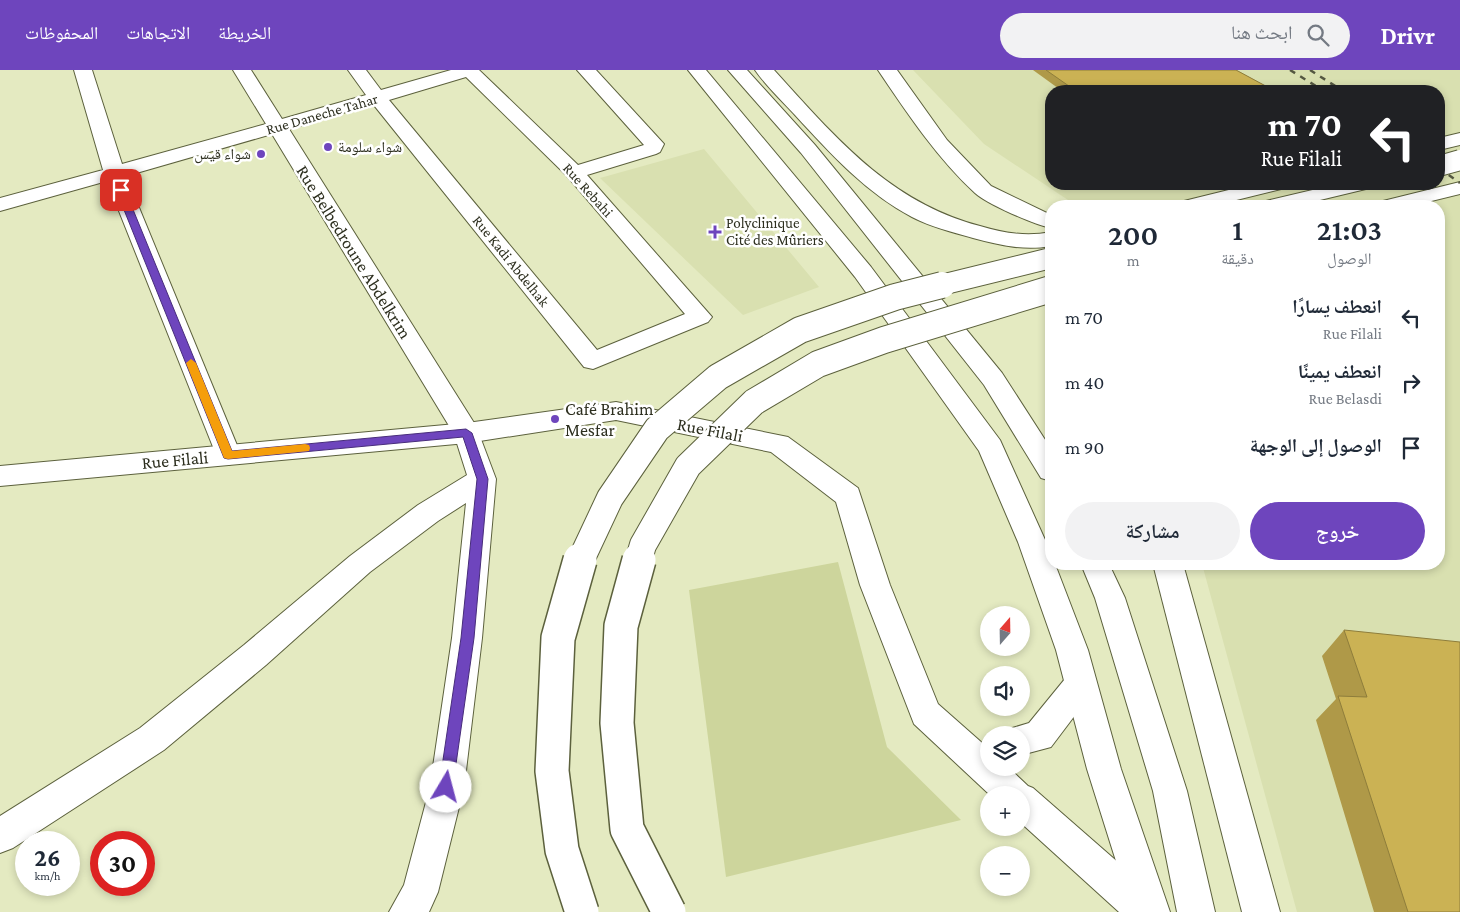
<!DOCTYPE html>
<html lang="ar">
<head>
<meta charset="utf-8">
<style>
	body { margin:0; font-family:"Crimson Pro","Noto Naskh Arabic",serif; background:#f2f2f3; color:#1f2937; direction:rtl; height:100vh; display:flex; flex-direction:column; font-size:19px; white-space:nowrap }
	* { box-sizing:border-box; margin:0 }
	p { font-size:16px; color:#747a83 }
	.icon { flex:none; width:28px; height:28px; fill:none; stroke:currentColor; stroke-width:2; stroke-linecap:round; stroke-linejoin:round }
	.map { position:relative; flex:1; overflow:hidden; direction:ltr }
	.panel { position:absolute; left:1045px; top:130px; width:400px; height:370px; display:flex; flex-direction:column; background:#fff; border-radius:20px; box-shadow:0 2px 8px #0003; direction:rtl }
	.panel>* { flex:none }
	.hud { position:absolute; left:1045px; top:15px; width:400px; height:105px; border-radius:20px; box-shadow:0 2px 8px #0003; direction:rtl; background:#202124; color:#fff; overflow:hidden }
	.needle { width:32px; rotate:20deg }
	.tools { position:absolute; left:980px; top:536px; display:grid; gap:10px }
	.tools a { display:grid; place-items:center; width:50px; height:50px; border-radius:50%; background:#fff; box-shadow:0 2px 8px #0003; font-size:25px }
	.speed { position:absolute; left:15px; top:761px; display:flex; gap:10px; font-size:25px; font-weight:700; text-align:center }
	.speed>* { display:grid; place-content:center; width:65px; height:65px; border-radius:50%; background:#fff; box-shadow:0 2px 8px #0003; line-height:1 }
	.speed small { font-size:12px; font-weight:400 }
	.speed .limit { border:8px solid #d22; background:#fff; color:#111 }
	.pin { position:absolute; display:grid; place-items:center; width:42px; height:42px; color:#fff; margin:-21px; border-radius:10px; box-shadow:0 2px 8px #0006 }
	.me { position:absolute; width:55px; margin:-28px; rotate:8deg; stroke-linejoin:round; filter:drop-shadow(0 0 4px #0008) }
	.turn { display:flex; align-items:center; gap:18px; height:105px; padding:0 20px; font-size:22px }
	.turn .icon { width:65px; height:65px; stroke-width:2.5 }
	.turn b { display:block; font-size:35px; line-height:42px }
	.eta { display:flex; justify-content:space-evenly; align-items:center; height:85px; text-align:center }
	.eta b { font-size:30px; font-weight:600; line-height:35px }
	.cta { display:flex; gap:10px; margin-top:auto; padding:10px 20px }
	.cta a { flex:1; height:58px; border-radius:30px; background:#6e45bd; color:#fff; font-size:20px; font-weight:600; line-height:58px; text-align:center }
	.cta a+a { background:#f2f2f3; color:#1f2937 }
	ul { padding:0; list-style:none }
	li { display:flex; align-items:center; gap:15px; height:65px; padding:0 20px }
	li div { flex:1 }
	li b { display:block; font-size:19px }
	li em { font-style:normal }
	header { display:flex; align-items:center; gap:30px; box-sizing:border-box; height:70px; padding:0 25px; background:#6e45bd; color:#fff }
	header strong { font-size:24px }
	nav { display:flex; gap:28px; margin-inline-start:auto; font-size:18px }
	.search { width:350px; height:45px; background:#f2f2f3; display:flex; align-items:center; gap:12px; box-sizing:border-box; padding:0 18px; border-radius:28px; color:#747a83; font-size:19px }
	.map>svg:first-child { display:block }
</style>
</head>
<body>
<header>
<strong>Drivr</strong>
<div class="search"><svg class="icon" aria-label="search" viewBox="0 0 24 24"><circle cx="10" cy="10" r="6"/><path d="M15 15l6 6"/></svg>ابحث هنا</div>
<nav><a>الخريطة</a><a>الاتجاهات</a><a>المحفوظات</a></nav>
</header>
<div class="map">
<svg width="1460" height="842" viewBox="0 0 1460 842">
	<rect width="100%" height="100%" fill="#e4eac1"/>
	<g fill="#d9e0b0" fill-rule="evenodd">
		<path d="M913,0H1460V842H1297L1202,494H1439V136H1077L984,74ZM1051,21H1439V114H1051Z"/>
		<polygon points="704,79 819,217 743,245 600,108"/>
	</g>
	<polygon fill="#cdd59c" points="838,492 887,677 961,750 726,807 689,520"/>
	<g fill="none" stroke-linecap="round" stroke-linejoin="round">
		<defs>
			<path id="minor" d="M74,0H92L122,94L266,54L233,0H251L282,49L366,25L348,0H366L381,20L451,0H479L578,95L644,75L577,0H596L664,74L660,82L656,84L587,105L712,247L708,252L593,299L584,297L373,34L289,59L476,356L496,409L482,568L464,717L438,822L429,842H389L404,815L430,717L452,568L466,433L438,451L370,502L266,595L164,680L13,778L0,783V746L140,658L244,575L350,486L418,435L467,405L454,364L272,64L126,106L241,385L237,392L228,395L219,392L107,111L0,141V128L103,100ZM466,7L567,106L685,244L597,280L389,30Z"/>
			<g id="tertiary">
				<polygon points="616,332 788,367 858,418 890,515 938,634 989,679 989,698 1009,698 1028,716 1033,718 1160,829 1166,842 1119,842 1021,753 1021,725 990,725 914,654 860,515 836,432 771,382 616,350 467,373 0,416 0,396 467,353"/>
				<polygon points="1080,600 1091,604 1096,614 1091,624 1051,677 1021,685 1021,665 1007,665 1009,659 1029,653 1069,604"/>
			</g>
			<g id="primary">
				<polygon points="688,0 706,0 871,197 1000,370 1046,472 1051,485 1051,494 1055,494 1088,580 1121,699 1170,842 1132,842 1087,699 1056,580 1018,472 979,381 855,207"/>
				<polygon points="728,0 747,0 815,75 1002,303 1051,379 1051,411 1041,408 984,315 801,83"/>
				<path d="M755,0H774C835,67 889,132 980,156C1004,163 1026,167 1051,162V176C1024,181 999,175 973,168C952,162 931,157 912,147C866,123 830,83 795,45C782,31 766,16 755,0Z"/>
				<path d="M878,0H897L947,70L991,116L1051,145V158C1035,155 987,134 975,123C937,88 907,43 878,0Z"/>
				<polygon points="1460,63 1460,75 1439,80 1439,68"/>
				<polygon points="1460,112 1460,124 1411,136 1376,136 1379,132"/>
				<polygon points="1253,114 1288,114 1285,118 1212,136 1177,136 1180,132"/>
				<polygon points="1338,114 1373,114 1370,118 1295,136 1259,136 1262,132"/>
				<polygon points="1081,494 1109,494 1125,528 1187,721 1215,842 1177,842 1153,721 1095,528"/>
				<polygon points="1153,494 1183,494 1280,842 1242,842"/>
			</g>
		</defs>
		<use href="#minor" stroke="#5c613d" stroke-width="2"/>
		<use href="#tertiary" stroke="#5c613d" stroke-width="2"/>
		<use href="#primary" stroke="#5c613d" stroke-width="2"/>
		<use href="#minor" fill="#fff" fill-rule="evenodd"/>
		<use href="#tertiary" fill="#fff" fill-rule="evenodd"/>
		<use href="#primary" fill="#fff" fill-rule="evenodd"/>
		<g stroke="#545741" stroke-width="2.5" stroke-dasharray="6 6" stroke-linecap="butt">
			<polyline points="1290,0 1324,21"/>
			<polyline points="1310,0 1343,21"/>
			<polyline points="1439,84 1460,99"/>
			<polyline points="1439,98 1460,113"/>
		</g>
		<defs>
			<g id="primary-bridge-far2">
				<polyline points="1439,96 1460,90"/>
				<polyline points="937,216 1051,188"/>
			</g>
			<g id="primary-bridge-far1">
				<polyline points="580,492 610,428 657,359 718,307 800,260 895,227 942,215"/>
				<polyline points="638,492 643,475 688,396 754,332 818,294 884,270 1051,219"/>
			</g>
			<g id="primary-bridge">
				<polyline points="580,490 558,568 552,701 562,780 582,842"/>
				<polyline points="639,490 621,556 617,653 627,759 669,842"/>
			</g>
		</defs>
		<use href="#primary-bridge-far2" stroke="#5c613d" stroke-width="22" stroke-linecap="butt"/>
		<use href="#primary-bridge-far1" stroke="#5c613d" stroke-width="28" stroke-linecap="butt"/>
		<use href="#primary-bridge" stroke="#5c613d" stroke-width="36" stroke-linecap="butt"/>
		<use href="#primary-bridge-far2" stroke="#fff" stroke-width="20"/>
		<use href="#primary-bridge-far1" stroke="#fff" stroke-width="26"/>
		<use href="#primary-bridge" stroke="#fff" stroke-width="33"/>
	</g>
	<g fill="#af9948">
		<polygon points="1033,0 1236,0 1275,21 1062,21"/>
		<polygon points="1344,560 1460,842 1374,842 1316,650 1336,629 1322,586"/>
	</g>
	<g fill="#cbb254" stroke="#8e7d3b">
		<polygon points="1046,0 1236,0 1275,21 1076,21"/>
		<polygon points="1344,560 1460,572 1460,842 1408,842 1338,626 1367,627"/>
	</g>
	<polygon fill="#6e45bd" stroke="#482d7b" points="121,117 125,120 232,381 466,359 472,363 488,409 474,568 452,722 446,724 441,722 439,717 461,568 477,409 463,367 228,389 224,388 116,120"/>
	<polygon fill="#f59e0b" points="191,289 196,293 232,381 305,374 309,375 310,378 309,381 228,389 224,388 186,293"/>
	<g fill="#6e45bd" stroke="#fff" stroke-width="2">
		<circle cx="328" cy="77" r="5"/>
		<circle cx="261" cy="84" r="5"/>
		<path d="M712.5 154.5h5v5h5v5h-5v5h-5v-5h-5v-5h5z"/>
		<circle cx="555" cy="349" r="5"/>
	</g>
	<g text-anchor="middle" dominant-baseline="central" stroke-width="5" stroke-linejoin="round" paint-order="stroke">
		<g font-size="15" fill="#2d2f1f" stroke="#fff">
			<text transform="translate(322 44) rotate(-16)">Rue Daneche Tahar</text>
			<text transform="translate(588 120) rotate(48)">Rue Rebahi</text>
			<text transform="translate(511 191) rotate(51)">Rue Kadi Abdelhak</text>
		</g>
		<g font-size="15" fill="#2d2f1f" stroke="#fff" text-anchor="start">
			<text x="338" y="77">شواء سلومة</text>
			<text x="251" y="84" text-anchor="end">شواء قيس</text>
			<text x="726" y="153">Polyclinique<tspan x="726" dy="17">Cité des Mûriers</tspan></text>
		</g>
		<g font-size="18" fill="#2d2f1f" stroke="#fff">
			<text transform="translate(354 182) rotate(58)">Rue Belbedroune Abdelkrim</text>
			<text transform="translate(710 360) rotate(11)">Rue Filali</text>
			<text transform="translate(175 390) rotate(-5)">Rue Filali</text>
		</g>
		<g font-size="18" fill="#2d2f1f" stroke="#fff" text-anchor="start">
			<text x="565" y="339">Café Brahim<tspan x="565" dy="21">Mesfar</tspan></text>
		</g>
	</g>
</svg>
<div class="tools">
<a><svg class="needle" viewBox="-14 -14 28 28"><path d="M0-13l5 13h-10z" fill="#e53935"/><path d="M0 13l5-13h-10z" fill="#747a83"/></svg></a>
<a><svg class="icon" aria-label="sound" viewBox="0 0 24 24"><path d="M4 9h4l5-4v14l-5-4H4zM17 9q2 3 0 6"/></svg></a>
<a><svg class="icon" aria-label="layers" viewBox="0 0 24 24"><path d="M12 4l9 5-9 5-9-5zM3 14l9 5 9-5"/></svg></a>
<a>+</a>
<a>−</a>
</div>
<div class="speed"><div>26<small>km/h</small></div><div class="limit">30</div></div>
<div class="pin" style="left:121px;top:120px;background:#d93025"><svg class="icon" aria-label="arrive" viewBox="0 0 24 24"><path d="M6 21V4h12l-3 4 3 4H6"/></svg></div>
<svg class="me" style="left:446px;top:717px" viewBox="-20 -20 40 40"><circle r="19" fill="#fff"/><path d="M0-13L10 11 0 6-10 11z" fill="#6e45bd"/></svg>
<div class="hud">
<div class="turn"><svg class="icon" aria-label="left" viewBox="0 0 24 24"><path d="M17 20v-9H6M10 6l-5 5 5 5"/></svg><div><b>70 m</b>Rue Filali</div></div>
</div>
<section class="panel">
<div class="eta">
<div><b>21:03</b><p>الوصول</p></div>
<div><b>1</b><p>دقيقة</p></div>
<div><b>200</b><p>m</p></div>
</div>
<ul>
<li><svg class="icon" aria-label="left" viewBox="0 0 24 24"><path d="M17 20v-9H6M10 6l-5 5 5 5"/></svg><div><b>انعطف يسارًا</b><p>Rue Filali</p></div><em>70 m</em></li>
<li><svg class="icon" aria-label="right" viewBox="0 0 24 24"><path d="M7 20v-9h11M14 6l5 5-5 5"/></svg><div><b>انعطف يمينًا</b><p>Rue Belasdi</p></div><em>40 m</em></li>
<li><svg class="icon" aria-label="arrive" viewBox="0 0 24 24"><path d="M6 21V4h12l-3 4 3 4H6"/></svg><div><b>الوصول إلى الوجهة</b></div><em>90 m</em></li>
</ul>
<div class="cta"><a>خروج</a><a>مشاركة</a></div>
</section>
</div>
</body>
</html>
